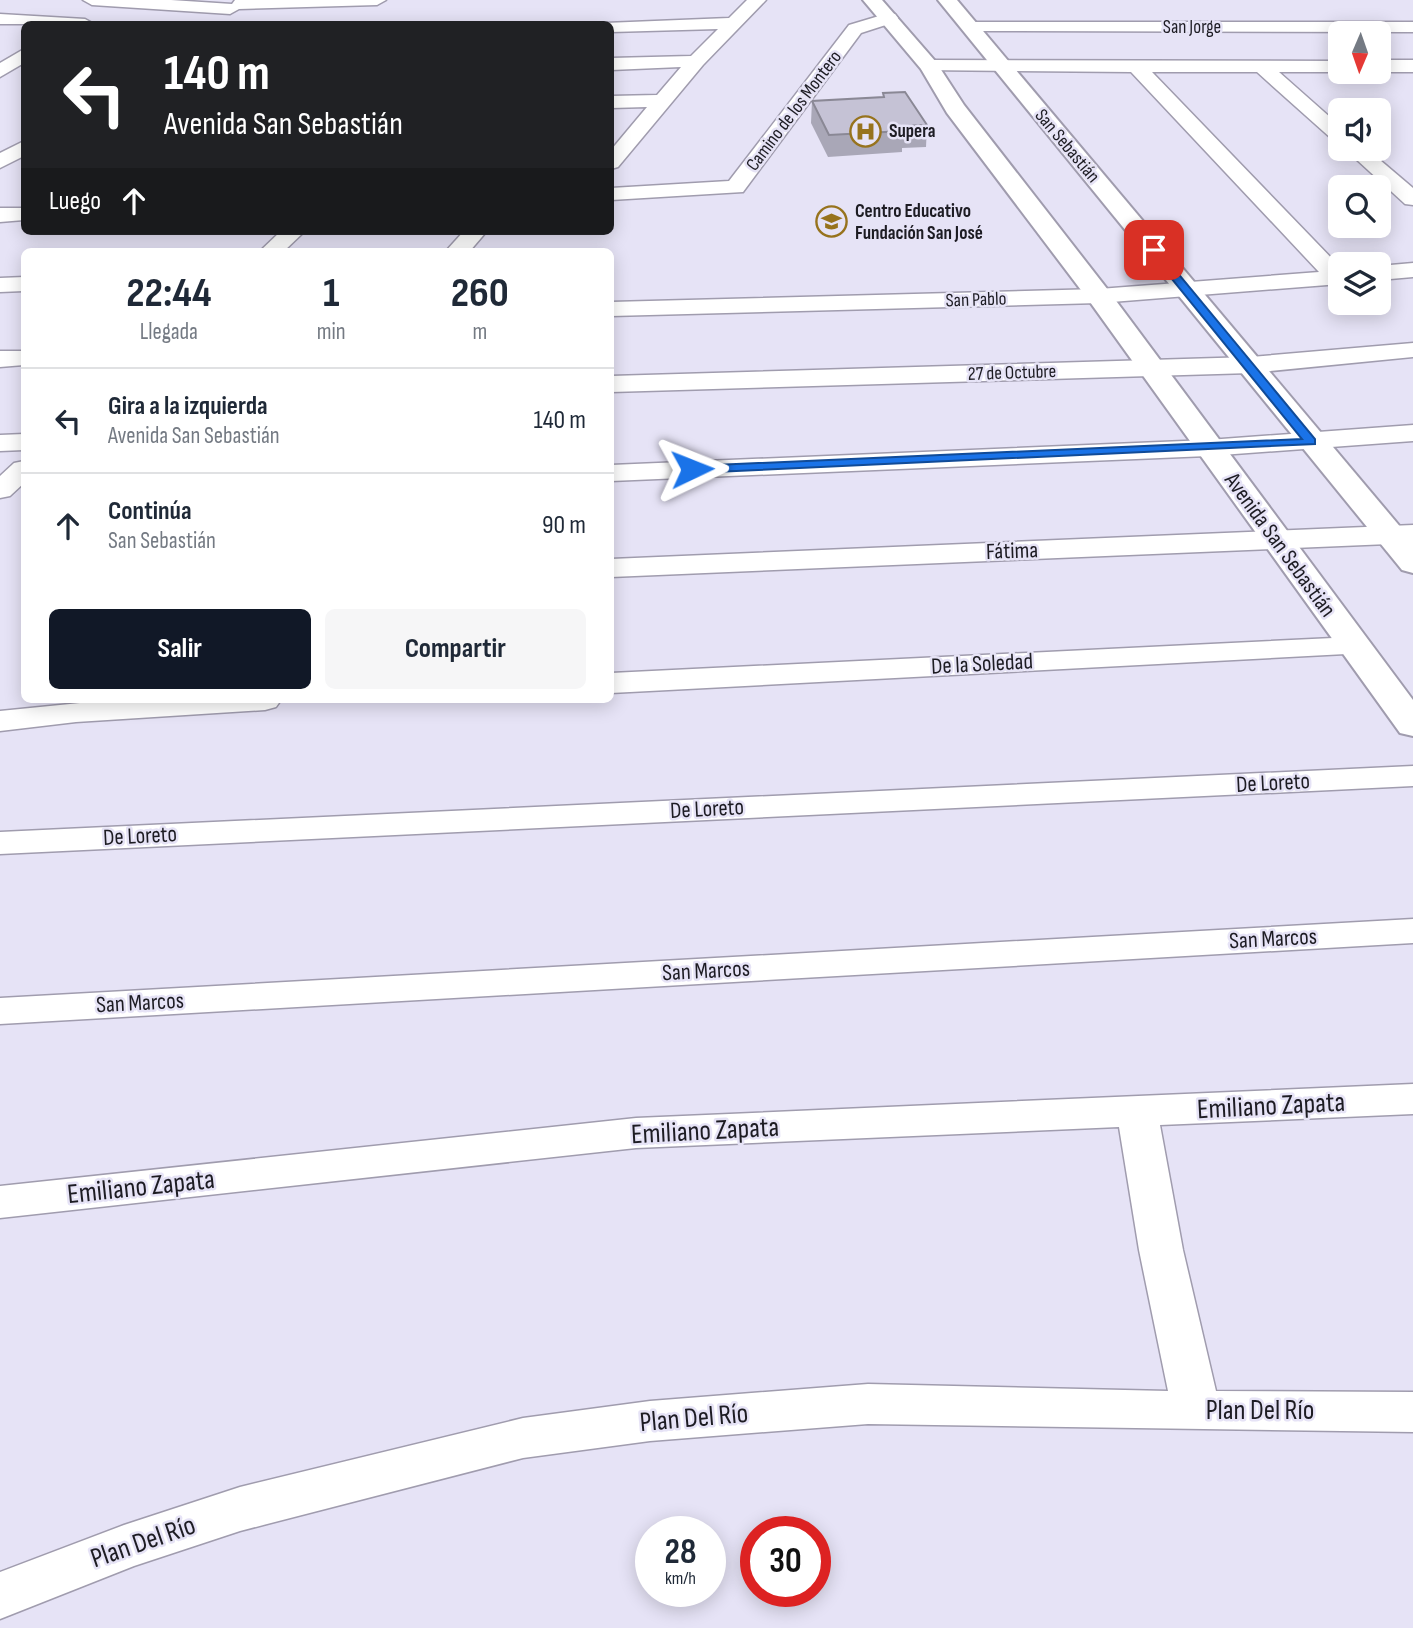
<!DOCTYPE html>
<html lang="es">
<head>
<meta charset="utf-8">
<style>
	body { margin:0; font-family:"Sofia Sans Condensed",sans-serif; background:#f6f6f7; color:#1f2937; height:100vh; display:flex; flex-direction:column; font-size:26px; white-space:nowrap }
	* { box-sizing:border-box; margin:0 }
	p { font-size:23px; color:#747a83 }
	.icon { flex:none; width:38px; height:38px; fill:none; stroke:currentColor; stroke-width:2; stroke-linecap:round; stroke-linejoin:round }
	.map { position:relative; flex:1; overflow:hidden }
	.side { position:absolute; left:21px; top:248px; width:593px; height:455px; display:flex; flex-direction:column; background:#fff; border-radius:10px; box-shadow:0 4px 18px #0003 }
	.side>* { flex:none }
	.hud { position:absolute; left:21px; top:21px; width:593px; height:214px; border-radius:10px; box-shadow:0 4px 18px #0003; background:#202124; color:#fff; overflow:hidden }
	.needle { width:46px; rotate:182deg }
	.fabs { position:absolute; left:1328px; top:21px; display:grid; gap:14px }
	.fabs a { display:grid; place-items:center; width:63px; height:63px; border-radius:10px; background:#fff; box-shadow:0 4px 18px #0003; font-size:35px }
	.speed { position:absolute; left:635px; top:1516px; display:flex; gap:14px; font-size:35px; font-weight:700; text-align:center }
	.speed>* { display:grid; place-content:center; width:91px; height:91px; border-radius:50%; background:#fff; box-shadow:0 4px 18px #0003; line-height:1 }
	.speed small { font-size:18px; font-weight:400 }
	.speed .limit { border:10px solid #d22; background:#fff; color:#111 }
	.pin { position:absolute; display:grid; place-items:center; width:60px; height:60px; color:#fff; margin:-30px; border-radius:14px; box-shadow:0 4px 10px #0006 }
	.me { position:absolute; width:77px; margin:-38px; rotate:88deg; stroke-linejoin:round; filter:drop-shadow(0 0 5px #0008) }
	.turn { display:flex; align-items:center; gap:24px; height:147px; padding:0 28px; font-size:32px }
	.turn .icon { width:91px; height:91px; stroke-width:2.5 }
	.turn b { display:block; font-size:49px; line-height:60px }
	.then { display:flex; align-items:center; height:66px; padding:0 28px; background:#0003; gap:14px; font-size:26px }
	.eta { display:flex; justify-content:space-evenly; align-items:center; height:119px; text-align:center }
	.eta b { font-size:42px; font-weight:700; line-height:49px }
	.cta { display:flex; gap:14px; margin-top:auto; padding:14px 28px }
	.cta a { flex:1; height:80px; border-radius:10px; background:#111827; color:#fff; font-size:28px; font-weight:700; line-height:80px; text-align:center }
	.cta a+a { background:#f6f6f7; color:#1f2937 }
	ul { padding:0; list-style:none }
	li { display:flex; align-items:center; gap:21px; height:105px; padding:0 28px; border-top:2px solid #e0e1e3 }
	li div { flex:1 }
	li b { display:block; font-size:26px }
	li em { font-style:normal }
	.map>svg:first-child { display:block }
</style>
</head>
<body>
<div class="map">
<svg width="1413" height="1628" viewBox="0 0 1413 1628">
	<rect width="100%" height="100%" fill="#e6e3f6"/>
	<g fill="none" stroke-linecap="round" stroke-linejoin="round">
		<defs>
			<g id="minor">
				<polygon points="83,0 171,0 232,4 235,0 386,0 377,5 239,9 230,14 92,5"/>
				<polygon points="747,0 766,0 703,65 618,167 611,169 611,150 647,107 611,108 611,96 657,95 681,67 611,70 611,58 691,56 718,29 611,32 611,24 605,23 729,18"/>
				<polygon points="889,13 895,14 898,18 895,22 861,33 743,192 611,200 611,188 729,181 849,25"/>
				<polygon points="0,14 85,19 94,24 0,24"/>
				<polygon points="971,22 1413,22 1413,32 965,31 962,27 965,23"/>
				<polygon points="24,49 24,63 0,77 0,63"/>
				<polygon points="929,60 1340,61 1340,72 1279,72 1340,126 1340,142 1333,140 1257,72 1152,72 1340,267 1340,284 1099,303 611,316 611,302 1099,289 1319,272 1131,72 922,70 920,66 922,62"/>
				<rect x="1379" y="60" width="34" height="12"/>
				<polygon points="24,141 24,156 0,168 0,153"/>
				<polygon points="1345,149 1367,149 1413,188 1413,205 1405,204"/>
				<polygon points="0,208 24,208 24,220 0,222"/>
				<polygon points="281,231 305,231 283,252 259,252"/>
				<polygon points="464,231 487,231 469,252 445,252"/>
				<polygon points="1413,263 1413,277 1379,280 1379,266"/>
				<polygon points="24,277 24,291 0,292 0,278"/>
				<polygon points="1413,343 1413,357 1251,373 611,392 611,376 1251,357"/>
				<polygon points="0,351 24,351 24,365 0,367"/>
				<polygon points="1413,425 1413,441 1208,456 611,481 611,465 1208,440"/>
				<polygon points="24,434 24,450 0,451 0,435"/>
				<polygon points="24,461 24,483 10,496 0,498 0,476 14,463"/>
				<polygon points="1413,525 1413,543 611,577 611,559"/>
				<polygon points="1354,637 1365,639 1370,646 1365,653 611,693 611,673"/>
				<polygon points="110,700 281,700 276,707 265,710 76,722 0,731 0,711"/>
				<polygon points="1413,766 1413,786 0,854 0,832"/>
				<polygon points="1413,919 1413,943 0,1024 0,998"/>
				<polygon points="1413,1084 1413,1114 1160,1125 1183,1250 1216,1391 1413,1392 1413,1432 868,1424 650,1441 523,1458 240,1531 134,1566 0,1619 0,1572 124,1525 240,1487 523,1418 650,1401 868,1384 1168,1391 1139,1250 1119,1127 636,1148 0,1218 0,1186 636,1118"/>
			</g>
			<g id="secondary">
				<polygon points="863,0 882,0 936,62 964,105 1108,290 1413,700 1413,736 1400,733 1090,302 947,113 921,69"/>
				<polygon points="938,0 957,0 1413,542 1413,573 1402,570"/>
			</g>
		</defs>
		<use href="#minor" stroke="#a09cae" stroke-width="3"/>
		<use href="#secondary" stroke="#a09cae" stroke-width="4"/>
		<use href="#minor" fill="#fff" fill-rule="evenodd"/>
		<use href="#secondary" fill="#fff" fill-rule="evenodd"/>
	</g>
	<polygon fill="#a9a7b7" points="812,101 927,125 926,147 902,148 902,152 828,157 811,123"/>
	<polygon fill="#c5c2d5" stroke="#8a8895" stroke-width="2" points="905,92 927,125 903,126 903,131 829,135 812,101 884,97 883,93"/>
	<polygon fill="#1a73e8" stroke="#114b97" stroke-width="2" points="1150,248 1157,248 1315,439 1315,444 692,473 686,469 692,466 1302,439 1150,252"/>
	<defs>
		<symbol id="hospital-ring" viewBox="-11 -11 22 22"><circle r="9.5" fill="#e6e3f6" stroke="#97731d" stroke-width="1.5"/><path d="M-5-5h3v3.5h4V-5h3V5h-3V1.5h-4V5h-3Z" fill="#97731d"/></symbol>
		<symbol id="school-ring" viewBox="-11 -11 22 22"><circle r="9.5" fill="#e6e3f6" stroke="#97731d" stroke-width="1.5"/><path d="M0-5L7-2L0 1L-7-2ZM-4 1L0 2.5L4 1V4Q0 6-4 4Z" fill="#97731d"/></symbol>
	</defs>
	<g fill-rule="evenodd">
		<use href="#hospital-ring" x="848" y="114" width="35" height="35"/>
		<use href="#school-ring" x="814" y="204" width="35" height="35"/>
	</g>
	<g text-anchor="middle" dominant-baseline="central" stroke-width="5" stroke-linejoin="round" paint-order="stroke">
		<g font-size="19" fill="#1d1c23" stroke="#e6e3f6">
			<text x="1192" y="27">San Jorge</text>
			<text transform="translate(794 111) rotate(-53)">Camino de los Montero</text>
			<text transform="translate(1067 146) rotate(50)">San Sebastián</text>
			<text transform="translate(976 300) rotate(-2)">San Pablo</text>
			<text transform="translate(1012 373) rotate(-2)">27 de Octubre</text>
		</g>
		<g font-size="19" font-weight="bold" fill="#1d1c23" stroke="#e6e3f6" text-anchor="start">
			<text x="889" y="131">Supera</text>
			<text x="855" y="211">Centro Educativo<tspan x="855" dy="22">Fundación San José</tspan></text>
		</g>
		<g font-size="23" fill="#1d1c23" stroke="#e6e3f6">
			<text transform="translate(1280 545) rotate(54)">Avenida San Sebastián</text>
			<text transform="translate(1012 551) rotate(-2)">Fátima</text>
			<text transform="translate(982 664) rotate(-3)">De la Soledad</text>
			<text transform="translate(1273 783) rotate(-3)">De Loreto</text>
			<text transform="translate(707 809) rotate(-3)">De Loreto</text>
			<text transform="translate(140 836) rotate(-3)">De Loreto</text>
			<text transform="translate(1273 939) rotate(-3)">San Marcos</text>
			<text transform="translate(706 971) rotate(-3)">San Marcos</text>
			<text transform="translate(140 1003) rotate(-3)">San Marcos</text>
		</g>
		<g font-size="28" fill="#1d1c23" stroke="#e6e3f6">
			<text transform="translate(1271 1106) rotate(-3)">Emiliano Zapata</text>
			<text transform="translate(705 1131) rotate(-3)">Emiliano Zapata</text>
			<text transform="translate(141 1187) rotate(-6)">Emiliano Zapata</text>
			<text x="1260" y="1410">Plan Del Río</text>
			<text transform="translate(694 1418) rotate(-5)">Plan Del Río</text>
			<text transform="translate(143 1542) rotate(-19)">Plan Del Río</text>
		</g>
	</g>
</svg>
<div class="fabs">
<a><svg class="needle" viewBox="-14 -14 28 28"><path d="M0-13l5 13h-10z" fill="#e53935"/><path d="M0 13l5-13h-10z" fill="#747a83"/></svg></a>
<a><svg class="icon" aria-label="sound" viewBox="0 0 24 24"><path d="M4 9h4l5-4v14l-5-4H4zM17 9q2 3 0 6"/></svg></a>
<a><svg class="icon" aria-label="search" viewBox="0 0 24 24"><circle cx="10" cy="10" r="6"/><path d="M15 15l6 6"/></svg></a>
<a><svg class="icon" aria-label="layers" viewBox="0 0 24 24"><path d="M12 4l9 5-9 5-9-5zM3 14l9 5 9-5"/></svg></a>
</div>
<div class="speed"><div>28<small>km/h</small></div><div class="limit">30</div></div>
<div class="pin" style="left:1154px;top:250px;background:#d93025"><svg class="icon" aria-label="arrive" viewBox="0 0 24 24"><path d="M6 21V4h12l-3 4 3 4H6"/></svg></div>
<svg class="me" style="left:692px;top:469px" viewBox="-20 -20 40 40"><path d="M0-17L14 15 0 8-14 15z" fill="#1a73e8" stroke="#fff" stroke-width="4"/></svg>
<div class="hud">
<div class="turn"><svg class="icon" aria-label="left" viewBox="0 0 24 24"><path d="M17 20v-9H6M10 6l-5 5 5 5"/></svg><div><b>140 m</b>Avenida San Sebastián</div></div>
<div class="then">Luego<svg class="icon" aria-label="ahead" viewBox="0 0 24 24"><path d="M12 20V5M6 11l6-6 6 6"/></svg></div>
</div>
<section class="side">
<div class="eta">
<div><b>22:44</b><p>Llegada</p></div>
<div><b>1</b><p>min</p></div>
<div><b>260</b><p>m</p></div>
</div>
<ul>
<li><svg class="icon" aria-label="left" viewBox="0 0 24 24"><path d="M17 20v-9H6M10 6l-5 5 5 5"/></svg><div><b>Gira a la izquierda</b><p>Avenida San Sebastián</p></div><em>140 m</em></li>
<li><svg class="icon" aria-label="ahead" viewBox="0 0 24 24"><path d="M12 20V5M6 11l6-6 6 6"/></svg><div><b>Continúa</b><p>San Sebastián</p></div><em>90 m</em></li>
</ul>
<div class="cta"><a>Salir</a><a>Compartir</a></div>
</section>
</div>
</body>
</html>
